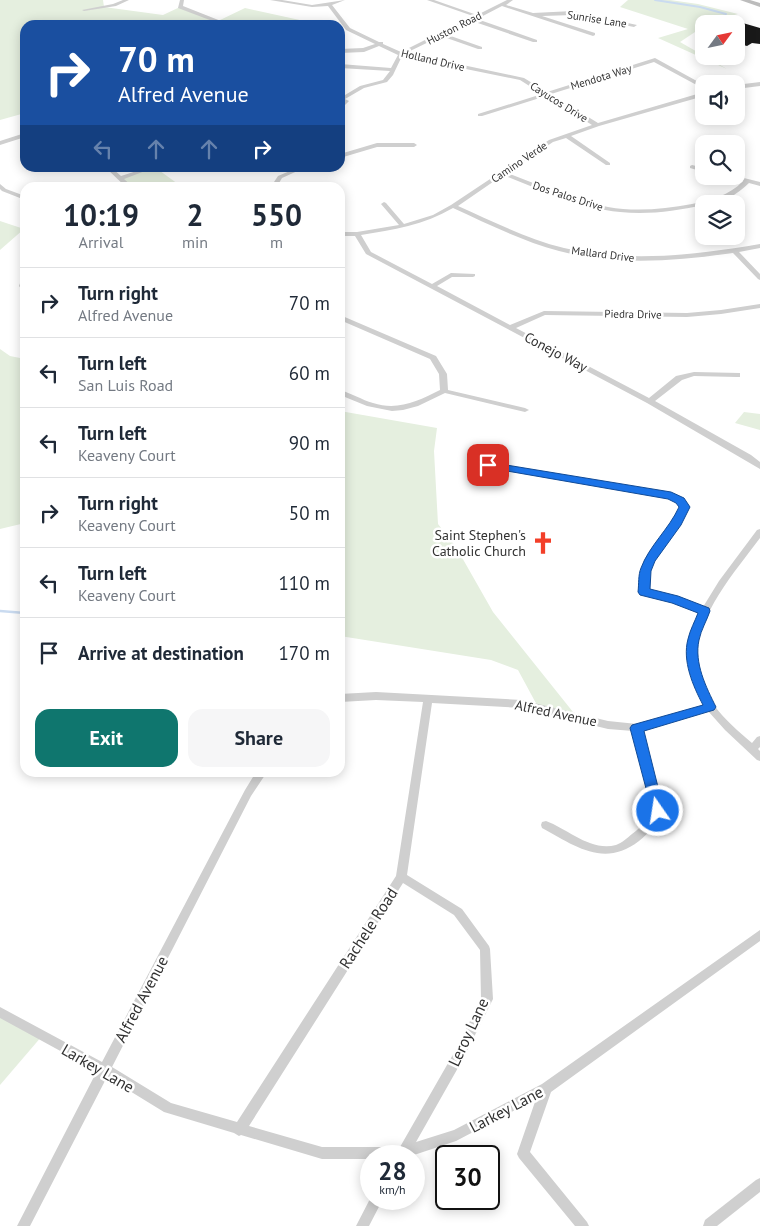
<!DOCTYPE html>
<html lang="en">
<head>
<meta charset="utf-8">
<style>
	body { margin:0; font-family:"PT Sans",sans-serif; background:#f6f6f7; color:#1f2937; height:100vh; display:flex; flex-direction:column; font-size:19px; white-space:nowrap }
	* { box-sizing:border-box; margin:0 }
	p { font-size:16px; color:#747a83 }
	.icon { flex:none; width:28px; height:28px; fill:none; stroke:currentColor; stroke-width:2; stroke-linecap:round; stroke-linejoin:round }
	.map { position:relative; flex:1; overflow:hidden }
	.drawer { position:absolute; left:20px; top:182px; width:325px; height:595px; display:flex; flex-direction:column; background:#fff; border-radius:15px; box-shadow:0 2px 12px #0003 }
	.drawer>* { flex:none }
	.hud { position:absolute; left:20px; top:20px; width:325px; height:152px; border-radius:15px; box-shadow:0 2px 12px #0003; background:#1a4fa0; color:#fff; overflow:hidden }
	.needle { width:32px; rotate:57deg }
	.buttons { position:absolute; left:695px; top:15px; display:grid; gap:10px }
	.buttons a { display:grid; place-items:center; width:50px; height:50px; border-radius:10px; background:#fff; box-shadow:0 2px 12px #0003; font-size:25px }
	.speed { position:absolute; left:360px; top:1145px; display:flex; gap:10px; font-size:25px; font-weight:700; text-align:center }
	.speed>* { display:grid; place-content:center; width:65px; height:65px; border-radius:50%; background:#fff; box-shadow:0 2px 12px #0003; line-height:1 }
	.speed small { font-size:12px; font-weight:400 }
	.speed .limit { border:2px solid #111; border-radius:8px; background:#fff; color:#111 }
	.pin { position:absolute; display:grid; place-items:center; width:42px; height:42px; color:#fff; margin:-21px; border-radius:10px; box-shadow:0 2px 8px #0006 }
	.me { position:absolute; width:55px; margin:-28px; rotate:347deg; stroke-linejoin:round; filter:drop-shadow(0 0 4px #0008) }
	.turn { display:flex; align-items:center; gap:18px; height:105px; padding:0 15px; font-size:22px }
	.turn .icon { width:65px; height:65px; stroke-width:2.5 }
	.turn b { display:block; font-size:35px; line-height:42px }
	.lanes { display:flex; align-items:center; height:48px; padding:0 15px; background:#0003; justify-content:center; gap:25px; direction:ltr }
	.lanes .off { opacity:.35 }
	.eta { display:flex; justify-content:space-evenly; align-items:center; height:85px; text-align:center }
	.eta b { font-size:30px; font-weight:700; line-height:35px }
	.button { display:flex; gap:10px; margin-top:auto; padding:10px 15px }
	.button a { flex:1; height:58px; border-radius:15px; background:#0f766e; color:#fff; font-size:20px; font-weight:700; line-height:58px; text-align:center }
	.button a+a { background:#f6f6f7; color:#1f2937 }
	ul { padding:0; list-style:none }
	li { display:flex; align-items:center; gap:15px; height:70px; padding:0 15px; border-top:1px solid #e0e1e3 }
	li div { flex:1 }
	li b { display:block; font-size:19px }
	li em { font-style:normal }
	.map>svg:first-child { display:block }
</style>
</head>
<body>
<div class="map">
<svg width="760" height="1226" viewBox="0 0 760 1226">
	<rect width="100%" height="100%" fill="#fff"/>
	<g fill="#e5efdf">
		<polygon points="0,0 103,0 104,7 163,15 180,7 218,21 245,8 318,24 25,25 25,113 0,120"/>
		<polygon points="628,0 670,0 698,4 738,14 704,24 704,26 680,42 727,69 658,38 688,29 620,7"/>
		<polygon points="150,168 156,168 182,187 131,187 120,178"/>
		<polygon points="0,221 24,229 0,250"/>
		<polygon points="0,349 10,356 25,359 25,523 0,529"/>
		<polygon points="340,411 437,428 434,451 438,524 456,547 493,612 577,717 538,707 518,670 491,660 340,636"/>
		<polygon points="744,412 760,414 760,430 735,423"/>
		<polygon points="0,1012 42,1036 0,1085"/>
	</g>
	<g fill="none" stroke-linecap="round" stroke-linejoin="round">
		<polyline stroke="#cadbf0" stroke-width="2" points="655,0 700,7 726,14"/>
		<polyline stroke="#cadbf0" stroke-width="2.5" points="0,611 25,613"/>
	</g>
	<polygon fill="#191919" points="736,21 760,28 760,44 752,43 747,46 736,43"/>
	<g fill="none" stroke-linecap="round" stroke-linejoin="round">
		<g fill="#cfcfcf" fill-rule="evenodd">
			<polygon points="123,0 129,0 116,6 84,11 82,10 113,4"/>
			<polygon points="180,0 184,0 183,6 231,25 223,25 178,8"/>
			<path d="M270,0H282L312,5L345,0L332,5L350,28L379,42H383V44L401,52L473,16L427,0H434L477,15L507,0H513L506,5L533,13L573,11L637,25L634,27L573,15L542,16L595,33V35L593,36L502,6L477,19L537,40V42H533L472,21L445,34L482,47V49H478L441,36L406,53L524,78L547,92L655,58L704,85V89L654,62L551,94L598,123L704,92V96L599,126L571,136L610,163V165H606L566,138L553,142L507,173C540,185 573,201 608,207C636,212 664,209 692,204C711,200 729,196 743,181L726,176H736L760,182V186L749,183C737,195 721,204 704,204L703,205C676,211 648,215 620,212C579,208 541,190 503,175L458,206C492,221 527,239 564,248C629,263 695,255 760,244V248L739,252L760,274V280L758,279L733,253C676,261 616,266 559,251C522,241 488,224 453,208C424,225 393,230 361,235L371,252L432,284L451,273L475,274V276L473,277H452L437,286L510,325L544,311L687,313L721,310L760,304V308L721,314L687,317L545,315L516,328L649,398L676,376L694,372L740,373V377H737L694,376L682,380L655,401L751,455L760,462V469L647,403L366,254L355,236H340V232H357L399,225L381,204L384,202L386,203L404,224L433,215L451,205L549,140L592,125L546,96L482,116H478V114L542,94L520,80L402,56L393,75L387,82L364,88L345,99L349,101L340,110V105L342,102H340V98L360,86L383,80L390,71L340,68V64L391,68L398,55L379,46L364,52L340,53V49L363,48L375,44L346,30L328,6L312,7Z"/>
			<polygon points="760,82 760,86 736,89 736,85"/>
			<polygon points="736,110 742,114 742,116 736,115"/>
			<polygon points="25,133 25,137 0,145 0,141"/>
			<polygon points="377,143 414,143 417,145 414,147 377,147 340,158 340,154"/>
			<polygon points="692,165 704,168 704,172 690,168 690,166"/>
			<polygon points="106,168 112,168 121,176 146,168 153,168 124,179 134,188 127,188"/>
			<polygon points="297,168 304,168 282,178 276,188 270,188 278,176"/>
			<polygon points="0,184 6,189 25,196 25,200 2,191 0,189"/>
			<polygon points="242,185 262,188 239,188"/>
			<polygon points="25,276 25,292 23,291 19,286 22,278"/>
			<path d="M340,315L436,356L447,374L448,390L525,408L529,410L525,412L445,393L418,406L403,410L392,411L367,406L340,395V390C351,393 362,400 373,403C398,411 418,401 440,390L439,374L430,359L340,320Z"/>
			<path d="M488,462L671,493L683,498L688,507C678,528 655,550 650,570C648,577 648,583 648,590L677,597L703,607L719,581L757,530L760,529V538C725,585 669,645 714,705C724,719 738,731 752,743L757,737L760,736V747L758,749L760,751V761L757,760L725,730L708,711L642,730L663,811C657,824 650,832 639,841C604,868 575,846 542,828L541,825L542,822L546,821C568,829 591,852 616,845C622,843 627,838 632,834C641,827 648,821 653,811L633,731L608,729L522,708L432,703L407,875L462,909L489,946L490,949L493,999L463,1059L416,1142L454,1130L542,1084L760,930V941L551,1092L530,1152L587,1222L589,1226H575L519,1158L517,1154L536,1099L456,1141L411,1156H371V1159H322L241,1135L239,1136L234,1133L164,1112L107,1077L30,1226H17L97,1071L0,1018V1007L102,1062L245,790L256,772H267L251,796L112,1067L171,1103L237,1122L396,876L423,702L376,700L340,702V694L376,692L522,700L608,721L637,724L704,705C684,671 684,648 700,613L672,602L641,594L640,592C640,584 639,576 642,568C649,545 670,528 680,507L677,502L669,498L485,467L484,465ZM403,883L454,915L480,950L481,999L455,1051L400,1147H322L249,1126Z"/>
			<polygon points="760,1178 760,1192 717,1226 703,1226 705,1220 756,1180"/>
			<polygon points="371,1197 371,1199 383,1199 369,1226 356,1226"/>
		</g>
		<polygon fill="#bcbcbc" fill-rule="evenodd" points="740,0 750,0 760,3 760,7"/>
	</g>
	<path fill="#1a73e8" stroke="#114b97" d="M488,462L671,492L684,498L690,507L681,525L655,561L651,571L650,589L678,596L709,608L710,611C707,620 701,630 699,640C694,663 706,687 716,707L714,710L644,731L664,811L663,815L658,816L653,815L652,811L630,728L632,725L703,705C693,686 682,661 688,639C690,630 695,621 698,613L672,603L640,595L638,592C639,584 638,575 641,568C649,546 669,529 679,507L676,503L668,499L484,467V463Z"/>
	<defs>
		<symbol id="church-bare" viewBox="-9 -9 18 18"><path d="M-1.2-6h2.4v3.5h3.3v2.4h-3.3V6h-2.4V-.1h-3.3v-2.4h3.3Z" fill="#f33f29" stroke="#fff" stroke-width="2.5" paint-order="stroke"/></symbol>
	</defs>
	<g fill-rule="evenodd">
		<use href="#church-bare" x="527" y="527" width="32" height="32"/>
	</g>
	<g text-anchor="middle" dominant-baseline="central" stroke-width="5" stroke-linejoin="round" paint-order="stroke">
		<g font-size="11" fill="#323232" stroke="#fff">
			<text transform="translate(597 19) rotate(9)">Sunrise Lane</text>
			<text transform="translate(454 28) rotate(-27)">Huston Road</text>
			<text transform="translate(433 60) rotate(13)">Holland Drive</text>
			<text transform="translate(601 77) rotate(-17)">Mendota Way</text>
			<text transform="translate(559 102) rotate(32)">Cayucos Drive</text>
			<text transform="translate(519 162) rotate(-34)">Camino Verde</text>
			<text transform="translate(568 196) rotate(18)">Dos Palos Drive</text>
			<text transform="translate(603 254) rotate(7)">Mallard Drive</text>
			<text transform="translate(633 314) rotate(1)">Piedra Drive</text>
		</g>
		<g font-size="14" fill="#323232" stroke="#fff">
			<text transform="translate(556 352) rotate(28)">Conejo Way</text>
			<text transform="translate(556 713) rotate(12)">Alfred Avenue</text>
		</g>
		<g font-size="14" fill="#323232" stroke="#fff" text-anchor="end">
			<text x="526" y="535">Saint Stephen's<tspan x="526" dy="16">Catholic Church</tspan></text>
		</g>
		<g font-size="16" fill="#323232" stroke="#fff">
			<text transform="translate(368 928) rotate(-57)">Rachele Road</text>
			<text transform="translate(141 999) rotate(-62)">Alfred Avenue</text>
			<text transform="translate(468 1032) rotate(-65)">Leroy Lane</text>
			<text transform="translate(98 1068) rotate(30)">Larkey Lane</text>
			<text transform="translate(506 1109) rotate(-28)">Larkey Lane</text>
		</g>
	</g>
</svg>
<div class="buttons">
<a><svg class="needle" viewBox="-14 -14 28 28"><path d="M0-13l5 13h-10z" fill="#e53935"/><path d="M0 13l5-13h-10z" fill="#747a83"/></svg></a>
<a><svg class="icon" aria-label="sound" viewBox="0 0 24 24"><path d="M4 9h4l5-4v14l-5-4H4zM17 9q2 3 0 6"/></svg></a>
<a><svg class="icon" aria-label="search" viewBox="0 0 24 24"><circle cx="10" cy="10" r="6"/><path d="M15 15l6 6"/></svg></a>
<a><svg class="icon" aria-label="layers" viewBox="0 0 24 24"><path d="M12 4l9 5-9 5-9-5zM3 14l9 5 9-5"/></svg></a>
</div>
<div class="speed"><div>28<small>km/h</small></div><div class="limit">30</div></div>
<div class="pin" style="left:488px;top:465px;background:#d93025"><svg class="icon" aria-label="arrive" viewBox="0 0 24 24"><path d="M6 21V4h12l-3 4 3 4H6"/></svg></div>
<svg class="me" style="left:658px;top:811px" viewBox="-20 -20 40 40"><circle r="17" fill="#1a73e8" stroke="#fff" stroke-width="3"/><path d="M0-11L8 9 0 5-8 9z" fill="#fff"/></svg>
<div class="hud">
<div class="turn"><svg class="icon" aria-label="right" viewBox="0 0 24 24"><path d="M7 20v-9h11M14 6l5 5-5 5"/></svg><div><b>70 m</b>Alfred Avenue</div></div>
<div class="lanes"><svg class="icon off" aria-label="left" viewBox="0 0 24 24"><path d="M17 20v-9H6M10 6l-5 5 5 5"/></svg><svg class="icon off" aria-label="ahead" viewBox="0 0 24 24"><path d="M12 20V5M6 11l6-6 6 6"/></svg><svg class="icon off" aria-label="ahead" viewBox="0 0 24 24"><path d="M12 20V5M6 11l6-6 6 6"/></svg><svg class="icon" aria-label="right" viewBox="0 0 24 24"><path d="M7 20v-9h11M14 6l5 5-5 5"/></svg></div>
</div>
<section class="drawer">
<div class="eta">
<div><b>10:19</b><p>Arrival</p></div>
<div><b>2</b><p>min</p></div>
<div><b>550</b><p>m</p></div>
</div>
<ul>
<li><svg class="icon" aria-label="right" viewBox="0 0 24 24"><path d="M7 20v-9h11M14 6l5 5-5 5"/></svg><div><b>Turn right</b><p>Alfred Avenue</p></div><em>70 m</em></li>
<li><svg class="icon" aria-label="left" viewBox="0 0 24 24"><path d="M17 20v-9H6M10 6l-5 5 5 5"/></svg><div><b>Turn left</b><p>San Luis Road</p></div><em>60 m</em></li>
<li><svg class="icon" aria-label="left" viewBox="0 0 24 24"><path d="M17 20v-9H6M10 6l-5 5 5 5"/></svg><div><b>Turn left</b><p>Keaveny Court</p></div><em>90 m</em></li>
<li><svg class="icon" aria-label="right" viewBox="0 0 24 24"><path d="M7 20v-9h11M14 6l5 5-5 5"/></svg><div><b>Turn right</b><p>Keaveny Court</p></div><em>50 m</em></li>
<li><svg class="icon" aria-label="left" viewBox="0 0 24 24"><path d="M17 20v-9H6M10 6l-5 5 5 5"/></svg><div><b>Turn left</b><p>Keaveny Court</p></div><em>110 m</em></li>
<li><svg class="icon" aria-label="arrive" viewBox="0 0 24 24"><path d="M6 21V4h12l-3 4 3 4H6"/></svg><div><b>Arrive at destination</b></div><em>170 m</em></li>
</ul>
<div class="button"><a>Exit</a><a>Share</a></div>
</section>
</div>
</body>
</html>
